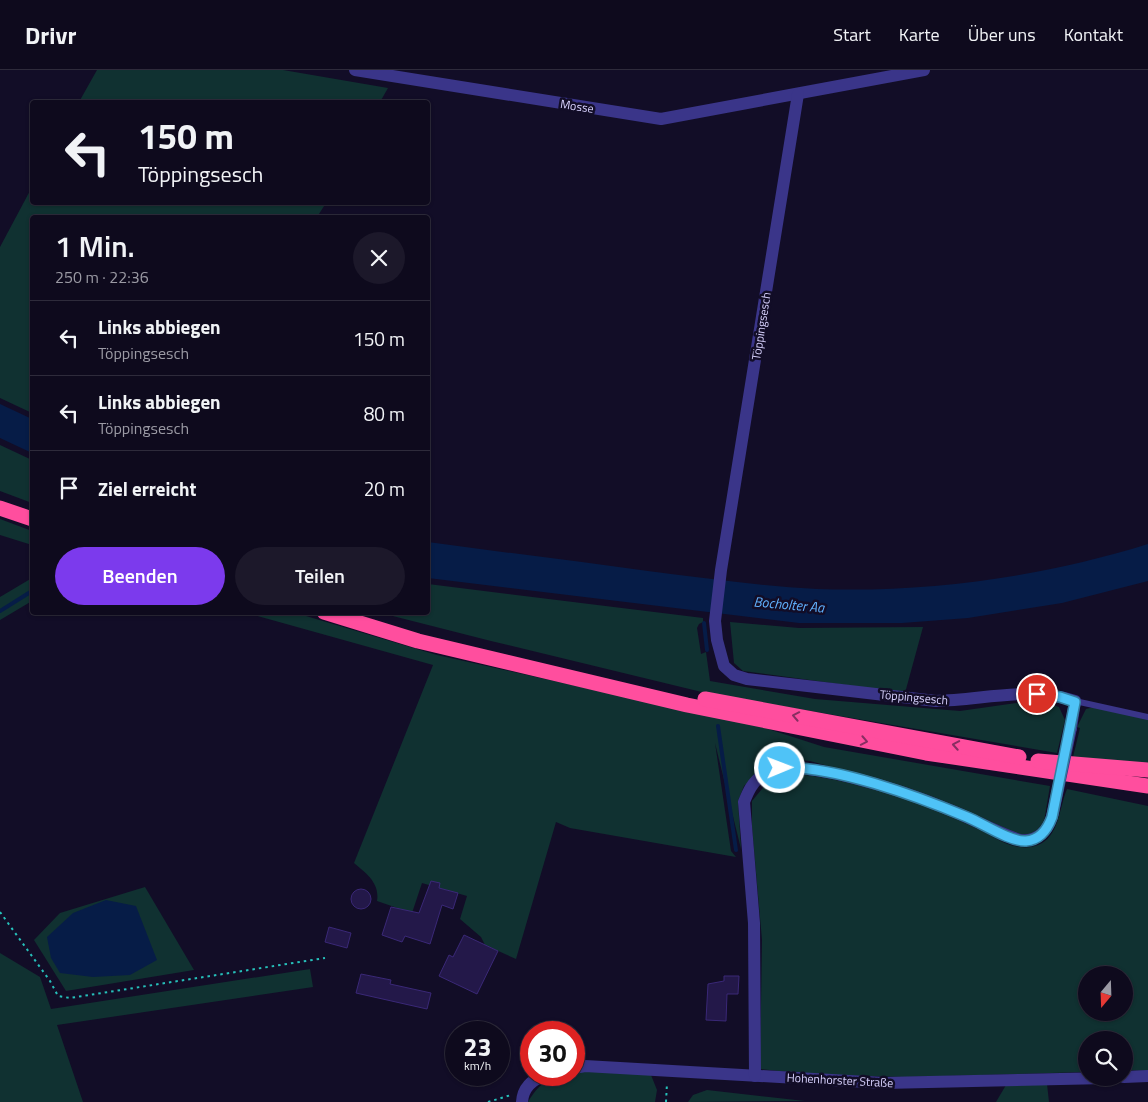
<!DOCTYPE html>
<html lang="de">
<head>
<meta charset="utf-8">
<style>
	body { margin:0; font-family:"Titillium Web",sans-serif; background:#1c182a; color:#f1f3f6; height:100vh; display:flex; flex-direction:column; font-size:19px; white-space:nowrap }
	* { box-sizing:border-box; margin:0 }
	p { font-size:16px; color:#9b9aa4 }
	.icon { flex:none; width:28px; height:28px; fill:none; stroke:currentColor; stroke-width:2; stroke-linecap:round; stroke-linejoin:round }
	.map { position:relative; flex:1; overflow:hidden }
	.panel { position:absolute; left:30px; top:145px; width:400px; height:400px; display:flex; flex-direction:column; background:#0e0a1d; border-radius:5px; box-shadow:0 1px 4px #0004,0 0 0 1px #2e2b3b }
	.panel>* { flex:none }
	.guide { position:absolute; left:30px; top:30px; width:400px; height:105px; border-radius:5px; box-shadow:0 1px 4px #0004,0 0 0 1px #2e2b3b; background:#0e0a1d; color:#f1f3f6; overflow:hidden }
	.needle { width:32px; rotate:199deg }
	.fabs { position:absolute; left:1078px; top:896px; display:grid; gap:10px }
	.fabs a { display:grid; place-items:center; width:55px; height:55px; border-radius:50%; background:#0e0a1d; box-shadow:0 1px 4px #0004,0 0 0 1px #2e2b3b; font-size:25px }
	.speed { position:absolute; left:445px; top:951px; display:flex; gap:10px; font-size:25px; font-weight:700; text-align:center }
	.speed>* { display:grid; place-content:center; width:65px; height:65px; border-radius:50%; background:#0e0a1d; box-shadow:0 1px 4px #0004,0 0 0 1px #2e2b3b; line-height:1 }
	.speed small { font-size:12px; font-weight:400 }
	.speed .limit { border:8px solid #d22; background:#fff; color:#111 }
	.pin { position:absolute; display:grid; place-items:center; width:42px; height:42px; color:#fff; margin:-21px; border:2px solid #fff; border-radius:50%; box-shadow:0 1px 5px #0007 }
	.me { position:absolute; width:55px; margin:-28px; rotate:89deg; stroke-linejoin:round; filter:drop-shadow(0 0 4px #0008) }
	.turn { display:flex; align-items:center; gap:18px; height:105px; padding:0 25px; font-size:22px }
	.turn .icon { width:65px; height:65px; stroke-width:2.5 }
	.turn b { display:block; font-size:35px; line-height:42px }
	.round { display:grid; place-items:center; flex:none; width:52px; height:52px; border-radius:26px; background:#1c182a }
	.headline { display:flex; align-items:center; justify-content:space-between; height:85px; padding:0 25px }
	h1 { font-size:30px; font-weight:600; line-height:38px }
	.cta { display:flex; gap:10px; margin-top:auto; padding:10px 25px }
	.cta a { flex:1; height:58px; border-radius:30px; background:#7c3aed; color:#fff; font-size:20px; font-weight:600; line-height:58px; text-align:center }
	.cta a+a { background:#1c182a; color:#f1f3f6 }
	ul { padding:0; list-style:none }
	li { display:flex; align-items:center; gap:15px; height:75px; padding:0 25px; border-top:1px solid #2e2b3b }
	li div { flex:1 }
	li b { display:block; font-size:19px }
	li em { font-style:normal }
	header { display:flex; align-items:center; gap:30px; box-sizing:border-box; height:70px; padding:0 25px; background:#0e0a1d; border-bottom:1px solid #2e2b3b }
	header strong { font-size:24px }
	nav { display:flex; gap:28px; margin-inline-start:auto; font-size:18px }
	.map>svg:first-child { display:block }
</style>
</head>
<body>
<header>
<strong>Drivr</strong>
<nav><a>Start</a><a>Karte</a><a>Über uns</a><a>Kontakt</a></nav>
</header>
<div class="map">
<svg width="1148" height="1032" viewBox="0 0 1148 1032">
	<rect width="100%" height="100%" fill="#120d27"/>
	<g fill="#103131" fill-rule="evenodd">
		<polygon points="97,0 283,0 388,18 380,32 79,32"/>
		<polygon points="32,117 32,132 326,133 317,147 32,148 32,343 0,328 0,177"/>
		<polygon points="0,375 32,390 32,433 0,421"/>
		<polygon points="0,449 32,461 32,475 0,465"/>
		<polygon points="32,508 32,531 0,550 0,527"/>
		<polygon points="428,514 703,548 703,552 699,554 697,558 701,584 706,582 710,611 815,629 960,641 1037,630 1059,637 1065,650 1057,683 710,624 491,571 381,543 428,542"/>
		<path d="M247,543H296L437,585L765,658L824,677L1050,716L1044,752L1034,764L1018,765L882,711L810,691L788,689L763,697L744,716L738,731L741,779L715,673L731,781L736,787L570,758L556,752L516,889L485,875L481,867L460,849L467,826L422,813L412,843L377,831C380,813 366,803 354,793L433,595Z"/>
		<polygon points="730,552 799,558 923,557 905,623 743,601 734,593"/>
		<polygon points="1094,637 1148,649 1148,695 1073,687 1080,658 1077,657 1086,639"/>
		<path d="M787,703C845,707 922,731 974,757C993,766 1016,784 1038,775C1059,767 1059,738 1067,719L1148,736V1001L1124,1000V970H1086V1002L906,1007L819,1005L760,999L762,870L752,757V731L771,708ZM1086,905H1124V942H1086Z"/>
		<polygon points="145,817 194,900 66,921 34,870 60,843"/>
		<polygon points="0,883 40,907 51,939 310,899 313,917 57,955 83,1032 0,1032"/>
		<path d="M584,1000L651,1005L657,1020L655,1032H528C539,1013 551,1005 574,1005V1002Z"/>
		<polygon points="1047,1014 1049,1032 996,1032 1006,1015"/>
		<polygon points="707,1020 805,1031 688,1032 693,1025"/>
	</g>
	<g fill="#061c47">
		<polygon points="0,334 32,349 32,383 0,368"/>
		<path d="M428,472C501,482 575,491 648,501C704,508 760,516 817,519C928,523 1042,507 1148,474V511L1062,533L968,548L902,553H799L428,508Z"/>
		<polygon points="106,830 136,836 157,890 130,905 93,907 60,903 51,888 47,867 73,843"/>
	</g>
	<g fill="none" stroke-linecap="round" stroke-linejoin="round">
		<g stroke="#061c47" stroke-width="4">
			<polyline points="0,541 32,521"/>
			<polyline points="704,553 707,580"/>
			<polyline points="718,656 736,780"/>
		</g>
	</g>
	<g fill="#231849" stroke="#3a2877">
		<polygon points="431,811 440,813 439,818 458,823 453,839 442,835 430,874 405,866 402,872 382,865 391,837 419,843"/>
		<circle cx="361" cy="829" r="10"/>
		<polygon points="329,857 351,863 347,878 325,872"/>
		<polygon points="464,865 498,881 477,924 439,906 449,885 453,887"/>
		<polygon points="361,904 391,910 390,914 431,923 427,939 356,923"/>
		<polygon points="724,906 739,906 738,924 727,924 726,951 706,950 708,914 724,911"/>
	</g>
	<g fill="none" stroke-linecap="round" stroke-linejoin="round">
		<g stroke="#26c0ba" stroke-width="2" stroke-dasharray="2.5 4" stroke-linecap="butt">
			<polyline points="0,842 50,911 58,926 70,928 325,888"/>
			<polyline points="488,1032 511,1025"/>
			<polyline points="666,1032 667,1013"/>
		</g>
		<polyline stroke="#3a3589" stroke-width="6" points="1075,631 1148,647"/>
		<g stroke="#3a3589" stroke-width="12">
			<polyline points="355,0 661,49 924,0"/>
			<path d="M798,24L721,500L715,551L717,570L724,596L734,605L747,609L936,631C983,630 1029,616 1075,631L1071,658"/>
			<polyline points="574,998 585,996 884,1013 1106,1008"/>
			<path d="M755,1006L754,853L744,732C748,722 752,712 763,705C794,682 914,725 950,740C973,749 996,762 1020,770C1038,772 1049,760 1053,743"/>
			<polyline points="1124,1007 1148,1006"/>
			<path d="M522,1032C523,1017 533,1009 546,1005"/>
		</g>
		<g stroke="#ff4e9e" stroke-width="15">
			<polyline points="0,438 32,449"/>
			<polyline points="324,542 418,571 687,635 926,683 1148,716"/>
			<polyline points="705,629 1019,687"/>
			<polyline points="1038,691 1148,700"/>
		</g>
		<polyline stroke="#3a3589" stroke-width="12" points="1053,743 1071,658"/>
	</g>
	<defs><path id="oneway-chevron" d="M-2-3.5L2.5 0L-2 3.5" fill="none" stroke-width="1.6" stroke-linecap="round" stroke-linejoin="round" transform="scale(1.25)"/></defs>
	<g stroke="#882e62">
		<use href="#oneway-chevron" transform="translate(796 646) rotate(-169)"/>
		<use href="#oneway-chevron" transform="translate(864 671) rotate(11)"/>
		<use href="#oneway-chevron" transform="translate(956 675) rotate(-170)"/>
	</g>
	<g fill="none" stroke-linecap="round" stroke-linejoin="round">
		<defs>
			<path id="route" d="M780,698C831,694 919,727 967,747C982,753 1010,772 1026,771C1041,770 1048,758 1052,747L1075,632L1060,627L1037,624"/>
		</defs>
		<use href="#route" stroke="#337fa1" stroke-width="12"/>
		<use href="#route" stroke="#4fc3f7" stroke-width="9"/>
	</g>
	<g text-anchor="middle" dominant-baseline="central" stroke-width="5" stroke-linejoin="round" paint-order="stroke">
		<g font-size="12" fill="#d9d3ff" stroke="#120d27">
			<text transform="translate(577 36) rotate(9)">Mosse</text>
			<text transform="translate(761 256) rotate(-81)">Töppingsesch</text>
			<text transform="translate(914 627) rotate(5)">Töppingsesch</text>
			<text transform="translate(840 1010) rotate(3)">Hohenhorster Straße</text>
		</g>
		<g font-size="14" font-style="italic" fill="#61b2ff" stroke="#120d27">
			<text transform="translate(789 534) rotate(5)">Bocholter Aa</text>
		</g>
	</g>
</svg>
<div class="fabs">
<a><svg class="needle" viewBox="-14 -14 28 28"><path d="M0-13l5 13h-10z" fill="#e53935"/><path d="M0 13l5-13h-10z" fill="#9b9aa4"/></svg></a>
<a><svg class="icon" aria-label="search" viewBox="0 0 24 24"><circle cx="10" cy="10" r="6"/><path d="M15 15l6 6"/></svg></a>
</div>
<div class="speed"><div>23<small>km/h</small></div><div class="limit">30</div></div>
<div class="pin" style="left:1037px;top:624px;background:#d93025"><svg class="icon" aria-label="arrive" viewBox="0 0 24 24"><path d="M6 21V4h12l-3 4 3 4H6"/></svg></div>
<svg class="me" style="left:780px;top:698px" viewBox="-20 -20 40 40"><circle r="17" fill="#4fc3f7" stroke="#fff" stroke-width="3"/><path d="M0-11L8 9 0 5-8 9z" fill="#fff"/></svg>
<div class="guide">
<div class="turn"><svg class="icon" aria-label="left" viewBox="0 0 24 24"><path d="M17 20v-9H6M10 6l-5 5 5 5"/></svg><div><b>150 m</b>Töppingsesch</div></div>
</div>
<section class="panel">
<div class="headline"><div><h1>1 Min.</h1><p>250 m · 22:36</p></div><a class="round"><svg class="icon" aria-label="close" viewBox="0 0 24 24"><path d="M6 6l12 12M18 6L6 18"/></svg></a></div>
<ul>
<li><svg class="icon" aria-label="left" viewBox="0 0 24 24"><path d="M17 20v-9H6M10 6l-5 5 5 5"/></svg><div><b>Links abbiegen</b><p>Töppingsesch</p></div><em>150 m</em></li>
<li><svg class="icon" aria-label="left" viewBox="0 0 24 24"><path d="M17 20v-9H6M10 6l-5 5 5 5"/></svg><div><b>Links abbiegen</b><p>Töppingsesch</p></div><em>80 m</em></li>
<li><svg class="icon" aria-label="arrive" viewBox="0 0 24 24"><path d="M6 21V4h12l-3 4 3 4H6"/></svg><div><b>Ziel erreicht</b></div><em>20 m</em></li>
</ul>
<div class="cta"><a>Beenden</a><a>Teilen</a></div>
</section>
</div>
</body>
</html>
